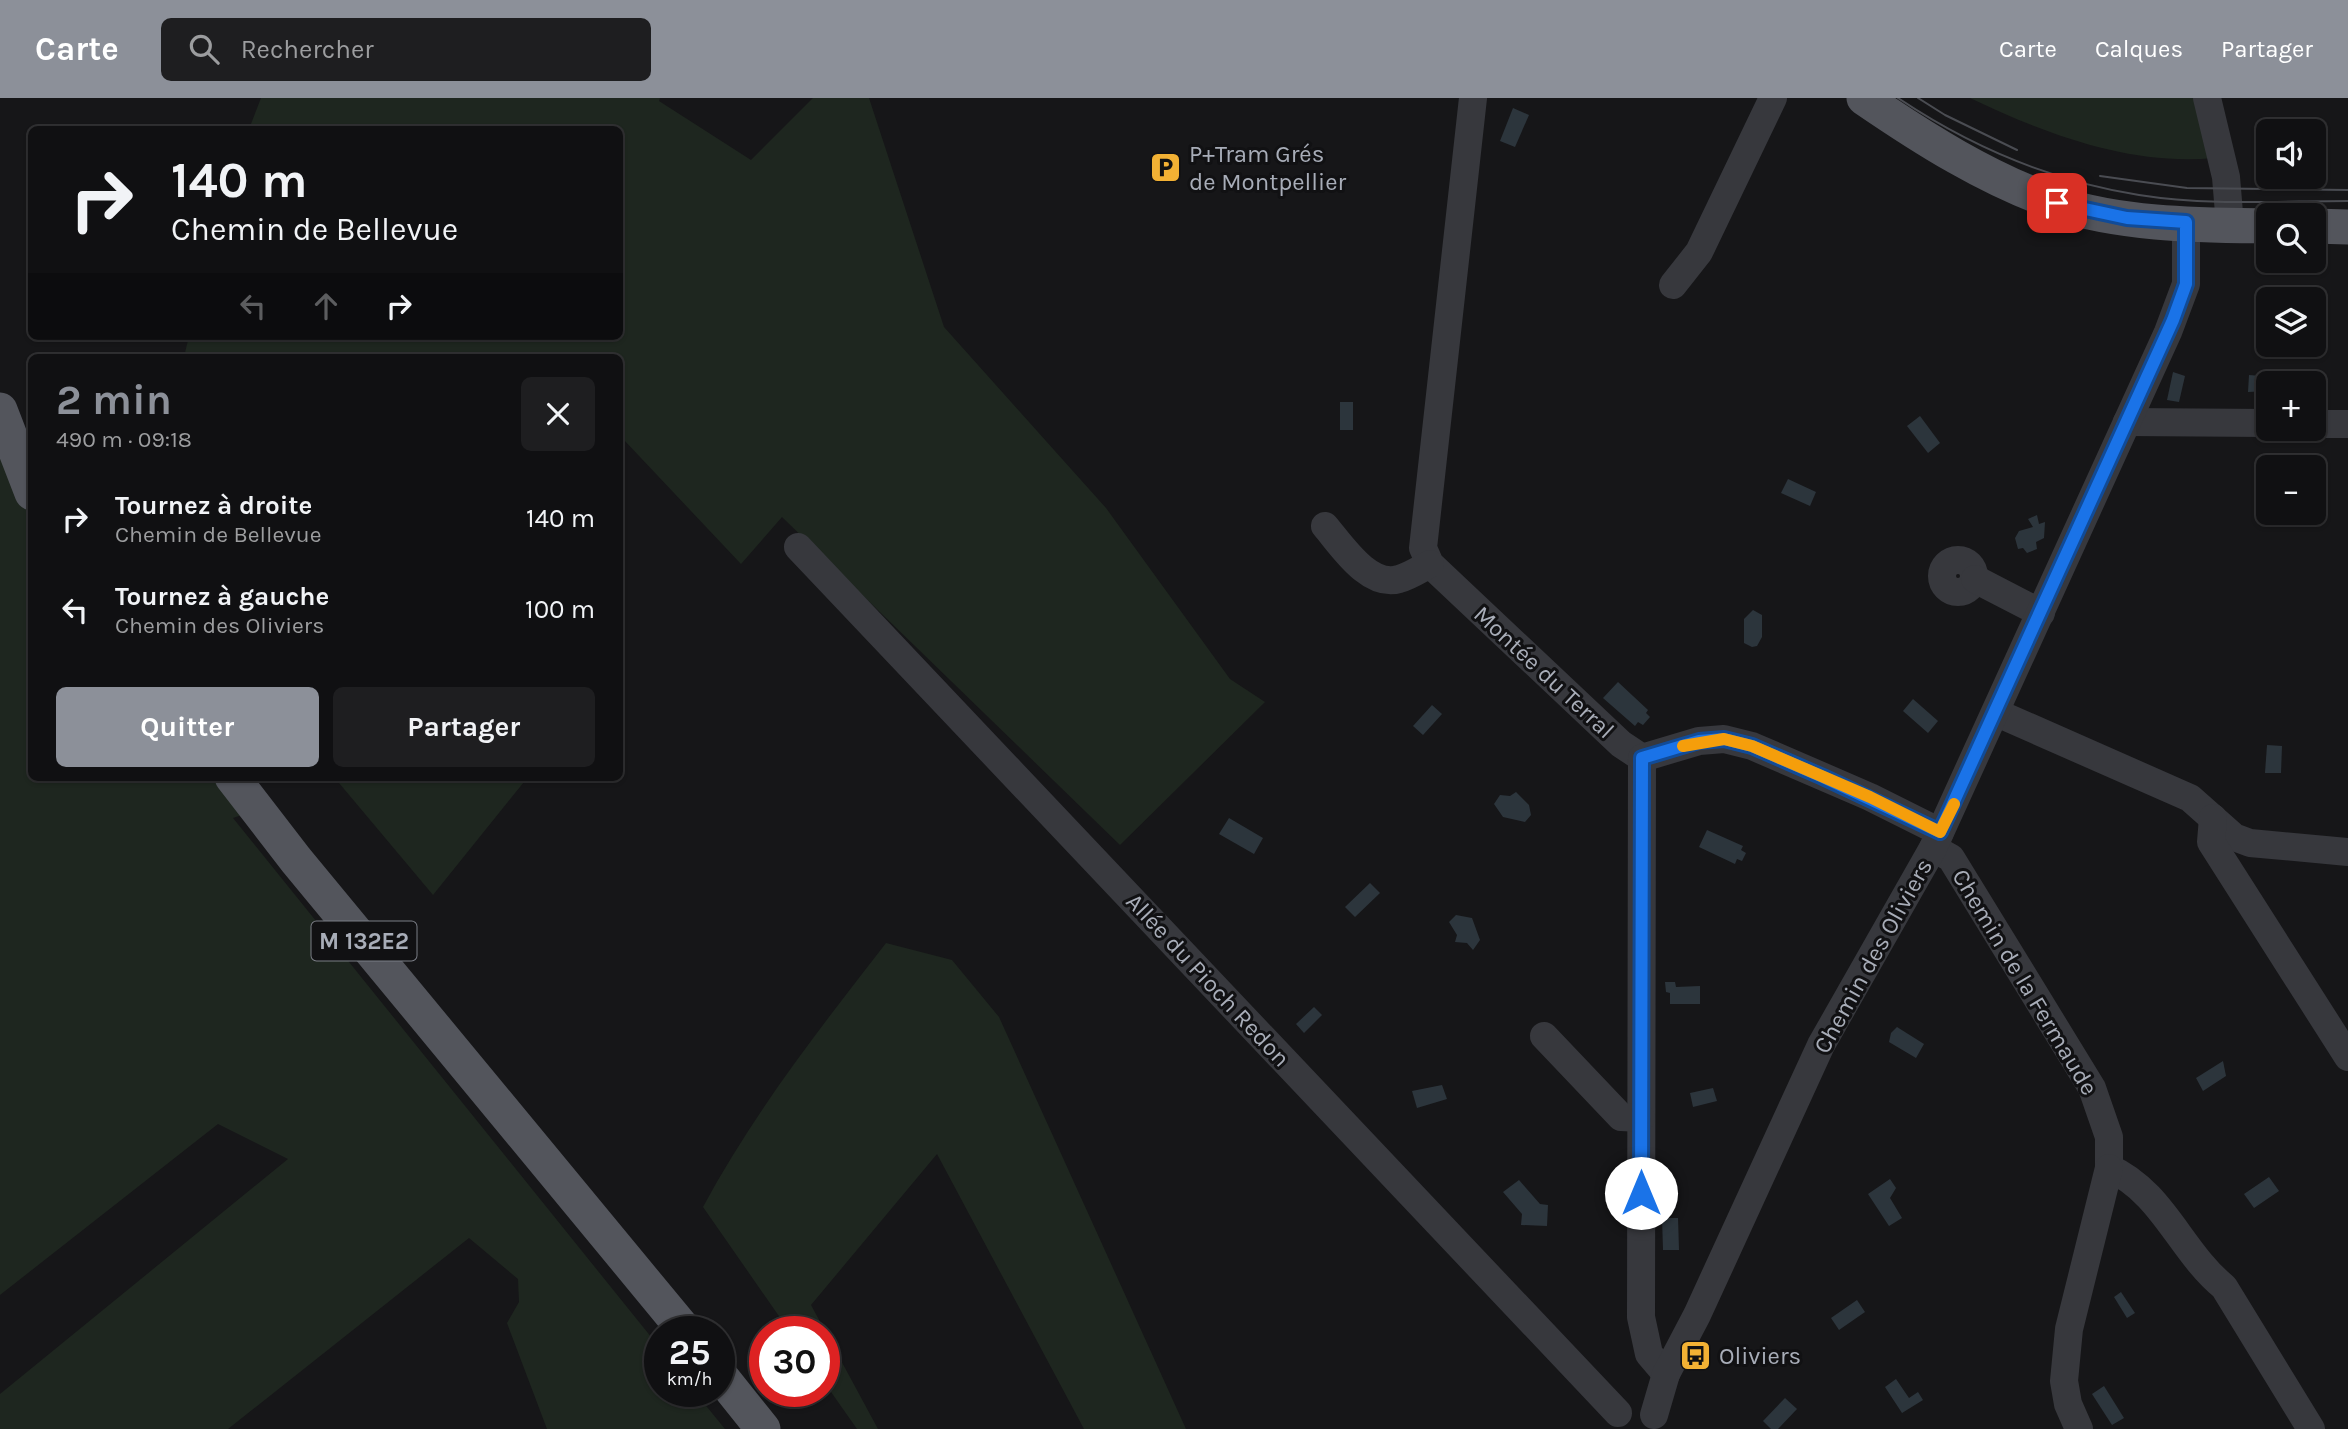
<!DOCTYPE html>
<html lang="fr">
<head>
<meta charset="utf-8">
<style>
	body { margin:0; font-family:Karla,sans-serif; background:#1e1e20; color:#f1f3f6; height:100vh; display:flex; flex-direction:column; font-size:26px; white-space:nowrap }
	* { box-sizing:border-box; margin:0 }
	p { font-size:23px; color:#9c9d9f }
	.icon { flex:none; width:38px; height:38px; fill:none; stroke:currentColor; stroke-width:2; stroke-linecap:round; stroke-linejoin:round }
	.map { position:relative; flex:1; overflow:hidden }
	.sheet { position:absolute; left:28px; top:256px; width:595px; height:427px; display:flex; flex-direction:column; background:#101012; border-radius:10px; box-shadow:0 2px 5px #0004,0 0 0 2px #303032 }
	.sheet>* { flex:none }
	.guide { position:absolute; left:28px; top:28px; width:595px; height:214px; border-radius:10px; box-shadow:0 2px 5px #0004,0 0 0 2px #303032; background:#101012; color:#f1f3f6; overflow:hidden }
	.controls { position:absolute; left:2256px; top:21px; display:grid; gap:14px }
	.controls a { display:grid; place-items:center; width:70px; height:70px; border-radius:10px; background:#101012; box-shadow:0 2px 5px #0004,0 0 0 2px #303032; font-size:35px }
	.speed { position:absolute; left:644px; top:1218px; display:flex; gap:14px; font-size:35px; font-weight:700; text-align:center }
	.speed>* { display:grid; place-content:center; width:91px; height:91px; border-radius:50%; background:#101012; box-shadow:0 2px 5px #0004,0 0 0 2px #303032; line-height:1 }
	.speed small { font-size:18px; font-weight:400 }
	.speed .limit { border:10px solid #d22; background:#fff; color:#111 }
	.pin { position:absolute; display:grid; place-items:center; width:60px; height:60px; color:#fff; margin:-30px; border-radius:14px; box-shadow:0 4px 10px #0006 }
	.me { position:absolute; width:77px; margin:-38px; rotate:0deg; stroke-linejoin:round; filter:drop-shadow(0 0 5px #0008) }
	.turn { display:flex; align-items:center; gap:24px; height:147px; padding:0 28px; font-size:32px }
	.turn .icon { width:91px; height:91px; stroke-width:2.5 }
	.turn b { display:block; font-size:49px; line-height:60px }
	.lanes { display:flex; align-items:center; height:66px; padding:0 28px; background:#0003; justify-content:center; gap:35px; direction:ltr }
	.lanes .off { opacity:.35 }
	.round { display:grid; place-items:center; flex:none; width:74px; height:74px; border-radius:10px; background:#1e1e20 }
	.overview { display:flex; align-items:center; justify-content:space-between; height:119px; padding:0 28px }
	h1 { font-size:42px; font-weight:700; line-height:52px; color:#8c9099 }
	.action { display:flex; gap:14px; margin-top:auto; padding:14px 28px }
	.action a { flex:1; height:80px; border-radius:10px; background:#8c9099; color:#fff; font-size:28px; font-weight:700; line-height:80px; text-align:center }
	.action a+a { background:#1e1e20; color:#f1f3f6 }
	ul { padding:0; list-style:none }
	li { display:flex; align-items:center; gap:21px; height:91px; padding:0 28px }
	li div { flex:1 }
	li b { display:block; font-size:26px }
	li em { font-style:normal }
	header { display:flex; align-items:center; gap:42px; box-sizing:border-box; height:98px; padding:0 35px; background:#8c9099; color:#fff }
	header strong { font-size:33px }
	nav { display:flex; gap:38px; margin-inline-start:auto; font-size:24px }
	.search { width:490px; height:63px; background:#1e1e20; display:flex; align-items:center; gap:18px; box-sizing:border-box; padding:0 24px; border-radius:10px; color:#9c9d9f; font-size:26px }
	.map>svg:first-child { display:block }
</style>
</head>
<body>
<header>
<strong>Carte</strong>
<div class="search"><svg class="icon" aria-label="search" viewBox="0 0 24 24"><circle cx="10" cy="10" r="6"/><path d="M15 15l6 6"/></svg>Rechercher</div>
<nav><a>Carte</a><a>Calques</a><a>Partager</a></nav>
</header>
<div class="map">
<svg width="2348" height="1331" viewBox="0 0 2348 1331">
	<rect width="100%" height="100%" fill="#161618"/>
	<g fill="#1e261f">
		<polygon points="261,0 660,0 659,3 751,62 813,0 869,0 944,229 1106,410 1230,581 1265,604 1120,747 782,419 741,466 624,342 620,344 620,259 184,259 189,238 620,238 620,32 249,31"/>
		<path d="M1970,0H2199L2214,60C2130,68 2045,36 1970,0Z"/>
		<polygon points="0,300 31,394 32,679 232,679 257,712 233,720 660,1250 660,1293 694,1293 725,1331 547,1331 507,1225 519,1204 518,1181 469,1140 228,1331 0,1331 0,1296 288,1061 218,1026 0,1197"/>
		<polygon points="334,679 528,679 433,797"/>
		<path d="M886,845L952,862L999,919L1186,1331H1084L937,1056L811,1207L878,1331H857L824,1284V1234H790L703,1109C754,1014 820,930 886,845Z"/>
	</g>
	<g fill="#2c353c">
		<polygon points="1513,10 1529,17 1515,49 1500,43"/>
		<polygon points="2173,274 2185,278 2179,304 2167,302"/>
		<polygon points="2249,277 2274,279 2275,285 2268,285 2268,293 2248,294"/>
		<rect x="1340" y="304" width="13" height="28"/>
		<polygon points="1920,318 1940,345 1928,355 1907,328"/>
		<polygon points="1788,381 1816,394 1810,408 1781,395"/>
		<polygon points="2037,417 2039,426 2045,424 2044,440 2036,444 2037,451 2027,455 2023,450 2018,451 2015,440 2019,433 2033,429 2028,421"/>
		<polygon points="1753,512 1762,517 1762,539 1757,548 1752,549 1744,545 1744,521"/>
		<polygon points="1618,584 1648,612 1646,615 1650,619 1643,627 1638,624 1635,628 1603,600"/>
		<polygon points="1913,601 1938,623 1928,635 1903,613"/>
		<polygon points="1432,607 1442,616 1423,637 1413,628"/>
		<polygon points="2267,647 2282,648 2281,675 2265,675"/>
		<polygon points="1516,694 1529,707 1531,717 1525,724 1503,719 1494,706 1500,697 1510,698"/>
		<polygon points="1229,720 1263,740 1254,756 1219,736"/>
		<polygon points="1707,732 1743,748 1741,752 1746,755 1742,763 1737,761 1735,766 1699,749"/>
		<polygon points="1370,785 1380,795 1355,819 1345,809"/>
		<polygon points="1456,817 1472,820 1480,842 1473,852 1467,845 1455,844 1457,837 1449,824"/>
		<polygon points="1665,884 1675,884 1676,889 1700,888 1700,906 1670,906 1670,895 1666,894"/>
		<polygon points="1314,909 1322,917 1304,935 1296,926"/>
		<polygon points="1897,929 1924,946 1916,960 1889,944 1891,935"/>
		<polygon points="2223,963 2226,978 2203,993 2196,980"/>
		<polygon points="1442,987 1447,1001 1417,1010 1412,993"/>
		<polygon points="1713,990 1717,1003 1693,1009 1690,995"/>
		<polygon points="2269,1079 2279,1093 2254,1110 2244,1096"/>
		<polygon points="1890,1081 1896,1090 1890,1100 1902,1120 1889,1128 1868,1096"/>
		<polygon points="1519,1082 1540,1106 1548,1107 1547,1128 1521,1127 1522,1116 1503,1094"/>
		<polygon points="1662,1120 1678,1120 1679,1152 1663,1152"/>
		<polygon points="2121,1194 2135,1215 2127,1220 2114,1199"/>
		<polygon points="1857,1202 1865,1214 1839,1232 1831,1220"/>
		<polygon points="1896,1281 1909,1300 1918,1294 1923,1302 1902,1315 1885,1289"/>
		<polygon points="2104,1288 2124,1320 2112,1327 2092,1296"/>
		<polygon points="1785,1300 1797,1311 1778,1331 1771,1331 1763,1323"/>
	</g>
	<g fill="none" stroke-linecap="round" stroke-linejoin="round">
		<g stroke="#37383d" stroke-width="28">
			<polyline points="1473,0 1423,450 1430,466 1621,646 1642,660"/>
			<polyline points="2207,0 2226,79 2230,127"/>
			<polyline points="1673,187 1699,154 1773,0"/>
			<polyline points="2127,324 2268,325"/>
			<polyline points="2314,326 2348,326"/>
			<path d="M1325,428C1342,448 1369,490 1399,481C1410,478 1420,471 1430,466"/>
			<polyline points="798,449 1618,1315"/>
			<circle cx="1958" cy="478" r="16"/>
			<polyline points="1975,481 2041,515"/>
			<polyline points="1997,615 2190,700 2234,739 2250,745 2348,754"/>
			<polyline points="1642,660 1641,1219 1649,1256 1666,1276"/>
			<polyline points="1642,660 1699,643 1724,641 1752,648 1870,699 1940,734"/>
			<polyline points="2213,720 2211,744 2348,959"/>
			<path d="M1933,750L1951,760L2092,990L2109,1039V1070C2163,1094 2180,1153 2224,1189L2311,1331"/>
			<polyline points="1544,938 1621,1019 1641,1020"/>
			<polyline points="1654,1317 1666,1276 1697,1217 1821,947 1933,750 2168,234 2186,186 2186,124"/>
			<polyline points="2079,1331 2068,1306 2064,1283 2069,1231 2109,1070"/>
		</g>
		<g stroke="#53555c" stroke-width="35">
			<path d="M1864,0C1924,41 1987,81 2056,105C2122,127 2199,127 2268,128"/>
			<polyline points="2314,128 2348,129"/>
			<polyline points="0,312 32,395"/>
			<polyline points="232,679 296,762 686,1234"/>
			<polyline points="719,1276 763,1331"/>
		</g>
		<g stroke="#4a4c52" stroke-width="2">
			<path d="M1898,0C1971,49 2052,83 2139,97C2208,108 2279,103 2348,103"/>
			<polyline points="1918,0 1945,17 2017,52"/>
			<polyline points="2100,78 2187,90 2348,92"/>
		</g>
	</g>
	<g fill="none" stroke-linecap="round" stroke-linejoin="round">
		<defs>
			<polyline id="route" points="1641,1095 1642,660 1699,643 1724,641 1752,648 1823,679 1940,734 2173,222 2186,186 2186,124 2127,120 2057,105"/>
		</defs>
		<use href="#route" stroke="#114b97" stroke-width="18"/>
		<use href="#route" stroke="#1a73e8" stroke-width="12"/>
		<polyline stroke="#f59e0b" stroke-width="12" points="1683,648 1724,641 1752,648 1870,699 1940,734 1954,706"/>
	</g>
	<defs>
		<symbol id="parking-square" viewBox="-11 -11 22 22"><rect x="-9" y="-9" width="18" height="18" rx="4" fill="#f2b134" stroke="#111113"/><path d="M-3.5-5.5H1a3.5 3.5 0 0 1 0 7H-1V5.5H-3.5ZM-1-3.4V-.6H.8a1.4 1.4 0 0 0 0-2.8Z" fill="#111"/></symbol>
		<symbol id="bus-square" viewBox="-11 -11 22 22"><rect x="-9" y="-9" width="18" height="18" rx="4" fill="#f2b134" stroke="#111113"/><path d="M-5-6H5V4H4V6H2V4H-2V6H-4V4H-5ZM-3.5-4V0h7V-4ZM-3.5 1.2v1.5H-2V1.2ZM2 1.2v1.5H3.5V1.2Z" fill="#111"/></symbol>
	</defs>
	<g fill-rule="evenodd">
		<use href="#parking-square" x="1148" y="52" width="35" height="35"/>
		<use href="#bus-square" x="1678" y="1240" width="35" height="35"/>
	</g>
	<g text-anchor="middle" dominant-baseline="central" stroke-width="6" stroke-linejoin="round" paint-order="stroke">
		<rect fill="#111113" stroke="#7b7e86" stroke-width="2" x="311.5" y="823.5" width="105" height="39" rx="5"/>
		<g font-size="23" font-weight="bold" fill="#a8adb8">
			<text x="364" y="843">M 132E2</text>
		</g>
		<g font-size="24" fill="#a8adb8" stroke="#111113" text-anchor="start">
			<text x="1189" y="56">P+Tram Grés<tspan x="1189" dy="28">de Montpellier</tspan></text>
			<text x="1719" y="1258">Oliviers</text>
		</g>
		<g font-size="24" fill="#a8adb8" stroke="#111113">
			<text transform="translate(1544 574) rotate(43)">Montée du Terral</text>
			<text transform="translate(1873 858) rotate(-61)">Chemin des Oliviers</text>
			<text transform="translate(1208 882) rotate(47)">Allée du Pioch Redon</text>
			<text transform="translate(2025 884) rotate(59)">Chemin de la Fermaude</text>
		</g>
	</g>
</svg>
<div class="controls">
<a><svg class="icon" aria-label="sound" viewBox="0 0 24 24"><path d="M4 9h4l5-4v14l-5-4H4zM17 9q2 3 0 6"/></svg></a>
<a><svg class="icon" aria-label="search" viewBox="0 0 24 24"><circle cx="10" cy="10" r="6"/><path d="M15 15l6 6"/></svg></a>
<a><svg class="icon" aria-label="layers" viewBox="0 0 24 24"><path d="M12 4l9 5-9 5-9-5zM3 14l9 5 9-5"/></svg></a>
<a>+</a>
<a>−</a>
</div>
<div class="speed"><div>25<small>km/h</small></div><div class="limit">30</div></div>
<div class="pin" style="left:2057px;top:105px;background:#d93025"><svg class="icon" aria-label="arrive" viewBox="0 0 24 24"><path d="M6 21V4h12l-3 4 3 4H6"/></svg></div>
<svg class="me" style="left:1641px;top:1095px" viewBox="-20 -20 40 40"><circle r="19" fill="#fff"/><path d="M0-13L10 11 0 6-10 11z" fill="#1a73e8"/></svg>
<div class="guide">
<div class="turn"><svg class="icon" aria-label="right" viewBox="0 0 24 24"><path d="M7 20v-9h11M14 6l5 5-5 5"/></svg><div><b>140 m</b>Chemin de Bellevue</div></div>
<div class="lanes"><svg class="icon off" aria-label="left" viewBox="0 0 24 24"><path d="M17 20v-9H6M10 6l-5 5 5 5"/></svg><svg class="icon off" aria-label="ahead" viewBox="0 0 24 24"><path d="M12 20V5M6 11l6-6 6 6"/></svg><svg class="icon" aria-label="right" viewBox="0 0 24 24"><path d="M7 20v-9h11M14 6l5 5-5 5"/></svg></div>
</div>
<section class="sheet">
<div class="overview"><div><h1>2 min</h1><p>490 m · 09:18</p></div><a class="round"><svg class="icon" aria-label="close" viewBox="0 0 24 24"><path d="M6 6l12 12M18 6L6 18"/></svg></a></div>
<ul>
<li><svg class="icon" aria-label="right" viewBox="0 0 24 24"><path d="M7 20v-9h11M14 6l5 5-5 5"/></svg><div><b>Tournez à droite</b><p>Chemin de Bellevue</p></div><em>140 m</em></li>
<li><svg class="icon" aria-label="left" viewBox="0 0 24 24"><path d="M17 20v-9H6M10 6l-5 5 5 5"/></svg><div><b>Tournez à gauche</b><p>Chemin des Oliviers</p></div><em>100 m</em></li>
</ul>
<div class="action"><a>Quitter</a><a>Partager</a></div>
</section>
</div>
</body>
</html>
